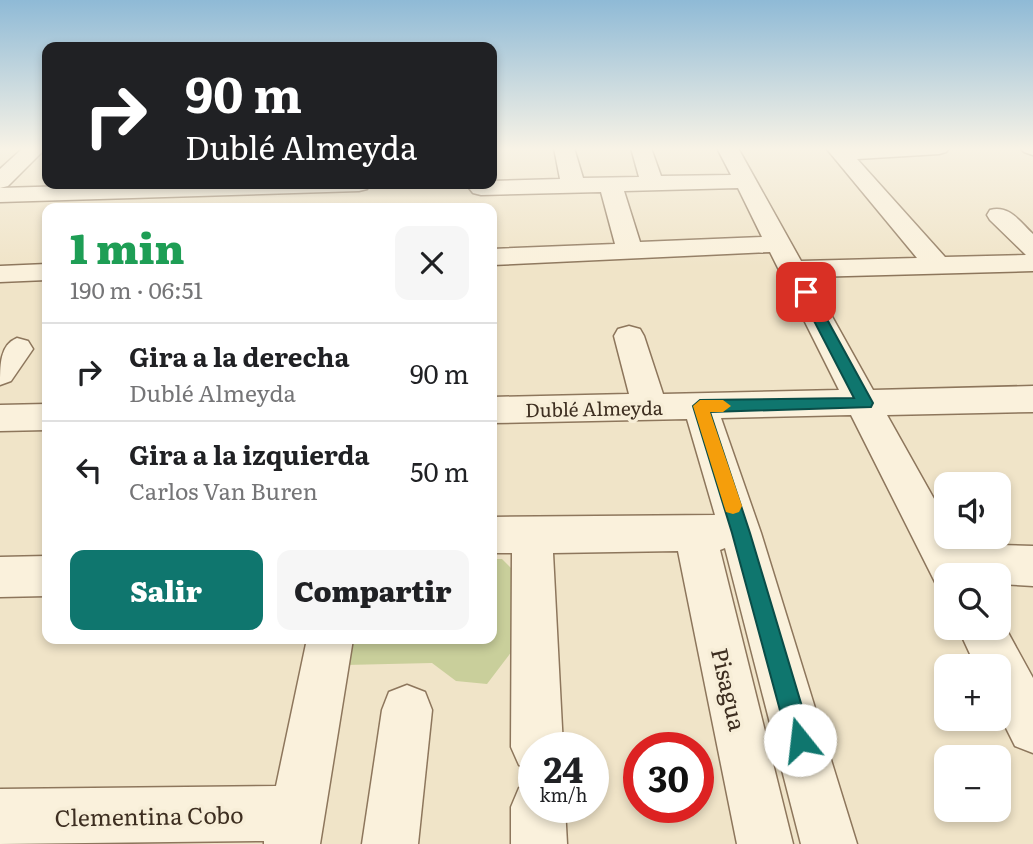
<!DOCTYPE html>
<html lang="es">
<head>
<meta charset="utf-8">
<style>
	body { margin:0; font-family:Literata,serif; background:#f6f6f6; color:#202124; height:100vh; display:flex; flex-direction:column; font-size:26px; white-space:nowrap }
	* { box-sizing:border-box; margin:0 }
	p { font-size:23px; color:#757577 }
	.icon { flex:none; width:38px; height:38px; fill:none; stroke:currentColor; stroke-width:2; stroke-linecap:round; stroke-linejoin:round }
	.map { position:relative; flex:1; overflow:hidden }
	.drawer { position:absolute; left:42px; top:203px; width:455px; height:441px; display:flex; flex-direction:column; background:#fff; border-radius:14px; box-shadow:0 4px 10px #0003 }
	.drawer>* { flex:none }
	.top-card { position:absolute; left:42px; top:42px; width:455px; height:147px; border-radius:14px; box-shadow:0 4px 10px #0003; background:#202124; color:#fff; overflow:hidden }
	.buttons { position:absolute; left:934px; top:472px; display:grid; gap:14px }
	.buttons a { display:grid; place-items:center; width:77px; height:77px; border-radius:14px; background:#fff; box-shadow:0 4px 10px #0003; font-size:35px }
	.speed { position:absolute; left:518px; top:732px; display:flex; gap:14px; font-size:35px; font-weight:700; text-align:center }
	.speed>* { display:grid; place-content:center; width:91px; height:91px; border-radius:50%; background:#fff; box-shadow:0 4px 10px #0003; line-height:1 }
	.speed small { font-size:18px; font-weight:400 }
	.speed .limit { border:10px solid #d22; background:#fff; color:#111 }
	.pin { position:absolute; display:grid; place-items:center; width:60px; height:60px; color:#fff; margin:-30px; border-radius:14px; box-shadow:0 4px 10px #0006 }
	.me { position:absolute; width:77px; margin:-38px; rotate:344deg; stroke-linejoin:round; filter:drop-shadow(0 0 5px #0008) }
	.turn { display:flex; align-items:center; gap:24px; height:147px; padding:0 28px; font-size:32px }
	.turn .icon { width:91px; height:91px; stroke-width:2.5 }
	.turn b { display:block; font-size:49px; line-height:60px }
	.round { display:grid; place-items:center; flex:none; width:74px; height:74px; border-radius:14px; background:#f6f6f6 }
	.headline { display:flex; align-items:center; justify-content:space-between; height:119px; padding:0 28px }
	h1 { font-size:42px; font-weight:800; line-height:52px; color:#1e9e55 }
	.cta { display:flex; gap:14px; margin-top:auto; padding:14px 28px }
	.cta a { flex:1; height:80px; border-radius:14px; background:#0f766e; color:#fff; font-size:28px; font-weight:800; line-height:80px; text-align:center }
	.cta a+a { background:#f6f6f6; color:#202124 }
	ul { padding:0; list-style:none }
	li { display:flex; align-items:center; gap:21px; height:98px; padding:0 28px; border-top:2px solid #e0e0e0 }
	li div { flex:1 }
	li b { display:block; font-size:26px }
	li em { font-style:normal }
	.map>svg:first-child { display:block }
</style>
</head>
<body>
<div class="map">
<svg width="1033" height="844" viewBox="0 0 1033 844">
	<rect width="100%" height="100%" fill="#f0e4c8"/>
	<polygon fill="#c9cf9b" points="492,559 502,559 513,570 512,651 487,684 456,681 432,663 345,665 349,639 492,639"/>
	<g fill="none" stroke-linecap="round" stroke-linejoin="round">
		<defs>
			<g id="minor">
				<polygon points="23,148 46,148 8,186 0,188 0,169"/>
				<path d="M554,148H574L583,178L639,177L631,148H651L661,176L731,175L717,148H738L801,261L917,258L826,148H949L946,152L939,154L857,159L945,257L1026,255L990,220L987,215L990,210C1010,205 1020,222 1033,234V271L810,277L873,390L1033,386V412L887,415L947,522V537H955L959,544L1033,546V586L999,584V576H947V593L939,590L851,415L721,418L761,533L857,844H801L725,548L720,550L793,844H737L678,551L553,553L563,747H534V771L519,765L511,747L512,553H492V517L715,515L687,419L492,423V397L629,394L614,336L618,329L629,326L640,329L644,336L663,394L839,390L770,252L492,265V249L615,244L601,192L481,195L473,193L469,188L472,184H492V181L560,179ZM738,188L762,237L640,242L624,191Z"/>
				<polygon points="1020,148 1033,148 1033,155 1024,152"/>
				<polygon points="140,184 370,184 367,189 359,191 0,202 0,188"/>
				<polygon points="47,264 47,280 0,282 0,266"/>
				<path d="M17,338L28,341L33,349L11,381L0,385C0,364 0,345 17,338Z"/>
				<polygon points="47,404 47,430 0,431 0,405"/>
				<polygon points="47,556 47,596 0,597 0,557"/>
				<polygon points="999,616 1033,678 1033,753 1015,746 999,714 999,667 976,667 958,628 999,628"/>
				<polygon points="307,639 353,639 320,844 264,844 264,841 0,844 0,789 276,786"/>
				<polygon points="407,685 425,692 432,710 418,844 362,844 382,710 389,692"/>
				<polygon points="534,781 534,807 565,807 567,844 511,844 511,807 519,788"/>
			</g>
		</defs>
		<use href="#minor" stroke="#8d765c" stroke-width="3"/>
		<use href="#minor" fill="#faf1dc" fill-rule="evenodd"/>
	</g>
	<linearGradient id="sky" x2="0" y2="1"><stop stop-color="#8fbad6"/><stop offset="0.56" stop-color="#f8f3e6"/><stop offset="1" stop-color="#f8f3e6" stop-opacity="0"/></linearGradient>
	<rect width="1033" height="266" fill="url(#sky)"/>
	<polygon fill="#0f766e" stroke="#0a4d48" stroke-width="2" points="806,288 812,292 873,403 871,407 710,412 750,533 812,740 808,748 800,752 792,748 788,740 732,533 693,406 700,400 854,398 799,292"/>
	<polygon fill="#f59e0b" points="700,400 723,400 731,406 723,412 710,412 742,506 739,512 733,514 726,512 724,506 693,406"/>
	<g text-anchor="middle" dominant-baseline="central" stroke-width="7" stroke-linejoin="round" paint-order="stroke">
		<g font-size="19" fill="#3d2e20" stroke="#f7eed8">
			<text transform="translate(594 408) rotate(-1)">Dublé Almeyda</text>
		</g>
		<g font-size="23" fill="#3d2e20" stroke="#f7eed8">
			<text transform="translate(730 689) rotate(77)">Pisagua</text>
			<text transform="translate(149 815) rotate(-1)">Clementina Cobo</text>
		</g>
	</g>
</svg>
<div class="buttons">
<a><svg class="icon" aria-label="sound" viewBox="0 0 24 24"><path d="M4 9h4l5-4v14l-5-4H4zM17 9q2 3 0 6"/></svg></a>
<a><svg class="icon" aria-label="search" viewBox="0 0 24 24"><circle cx="10" cy="10" r="6"/><path d="M15 15l6 6"/></svg></a>
<a>+</a>
<a>−</a>
</div>
<div class="speed"><div>24<small>km/h</small></div><div class="limit">30</div></div>
<div class="pin" style="left:806px;top:292px;background:#d93025"><svg class="icon" aria-label="arrive" viewBox="0 0 24 24"><path d="M6 21V4h12l-3 4 3 4H6"/></svg></div>
<svg class="me" style="left:800px;top:740px" viewBox="-20 -20 40 40"><circle r="19" fill="#fff"/><path d="M0-13L10 11 0 6-10 11z" fill="#0f766e"/></svg>
<div class="top-card">
<div class="turn"><svg class="icon" aria-label="right" viewBox="0 0 24 24"><path d="M7 20v-9h11M14 6l5 5-5 5"/></svg><div><b>90 m</b>Dublé Almeyda</div></div>
</div>
<section class="drawer">
<div class="headline"><div><h1>1 min</h1><p>190 m · 06:51</p></div><a class="round"><svg class="icon" aria-label="close" viewBox="0 0 24 24"><path d="M6 6l12 12M18 6L6 18"/></svg></a></div>
<ul>
<li><svg class="icon" aria-label="right" viewBox="0 0 24 24"><path d="M7 20v-9h11M14 6l5 5-5 5"/></svg><div><b>Gira a la derecha</b><p>Dublé Almeyda</p></div><em>90 m</em></li>
<li><svg class="icon" aria-label="left" viewBox="0 0 24 24"><path d="M17 20v-9H6M10 6l-5 5 5 5"/></svg><div><b>Gira a la izquierda</b><p>Carlos Van Buren</p></div><em>50 m</em></li>
</ul>
<div class="cta"><a>Salir</a><a>Compartir</a></div>
</section>
</div>
</body>
</html>
